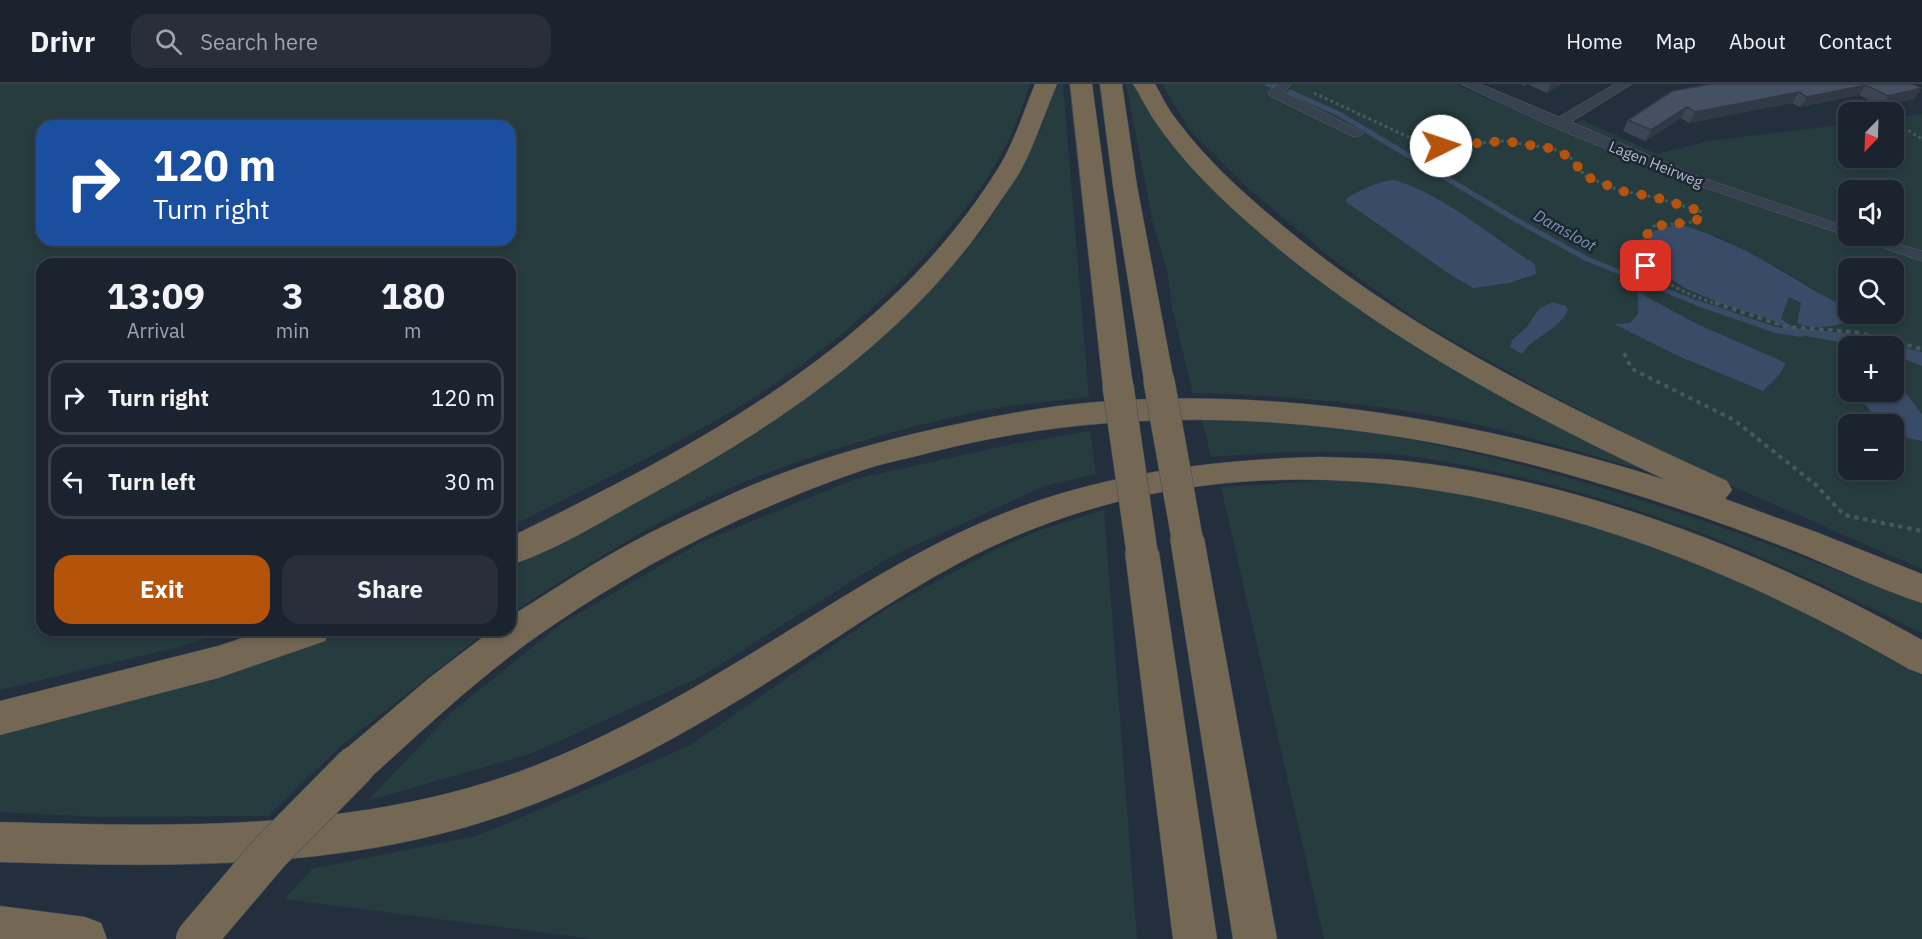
<!DOCTYPE html>
<html lang="en">
<head>
<meta charset="utf-8">
<style>
	body { margin:0; font-family:"IBM Plex Sans",sans-serif; background:#282f3a; color:#f1f3f6; height:100vh; display:flex; flex-direction:column; font-size:22px; white-space:nowrap }
	* { box-sizing:border-box; margin:0 }
	p { font-size:20px; color:#a0a4aa }
	.icon { flex:none; width:33px; height:33px; fill:none; stroke:currentColor; stroke-width:2; stroke-linecap:round; stroke-linejoin:round }
	.map { position:relative; flex:1; overflow:hidden }
	.details { position:absolute; left:36px; top:174px; width:480px; height:378px; display:flex; flex-direction:column; background:#1b232e; border-radius:18px; box-shadow:0 3px 9px #0003,0 0 0 2px #39404a }
	.details>* { flex:none }
	.top-card { position:absolute; left:36px; top:36px; width:480px; height:126px; border-radius:18px; box-shadow:0 3px 9px #0003,0 0 0 2px #39404a; background:#1a4fa0; color:#fff; overflow:hidden }
	.needle { width:39px; rotate:203deg }
	.fabs { position:absolute; left:1838px; top:18px; display:grid; gap:12px }
	.fabs a { display:grid; place-items:center; width:66px; height:66px; border-radius:12px; background:#1b232e; box-shadow:0 3px 9px #0003,0 0 0 2px #39404a; font-size:30px }
	.pin { position:absolute; display:grid; place-items:center; width:51px; height:51px; color:#fff; margin:-26px; border-radius:12px; box-shadow:0 3px 9px #0006 }
	.me { position:absolute; width:66px; margin:-33px; rotate:86deg; stroke-linejoin:round; filter:drop-shadow(0 0 4px #0008) }
	.turn { display:flex; align-items:center; gap:21px; height:126px; padding:0 18px; font-size:27px }
	.turn .icon { width:78px; height:78px; stroke-width:2.5 }
	.turn b { display:block; font-size:42px; line-height:51px }
	.eta { display:flex; justify-content:space-evenly; align-items:center; height:102px; text-align:center }
	.eta b { font-size:36px; font-weight:700; line-height:42px }
	.button { display:flex; gap:12px; margin-top:auto; padding:12px 18px }
	.button a { flex:1; height:69px; border-radius:18px; background:#b45309; color:#fff; font-size:24px; font-weight:700; line-height:69px; text-align:center }
	.button a+a { background:#282f3a; color:#f1f3f6 }
	ul { padding:0; list-style:none }
	li { display:flex; align-items:center; gap:18px; height:75px; margin:0 12px 9px; padding:0 6px; border:3px solid #39404a; border-radius:18px }
	li div { flex:1 }
	li b { display:block; font-size:22px }
	li em { font-style:normal }
	header { display:flex; align-items:center; gap:36px; box-sizing:border-box; height:84px; padding:0 30px; background:#1b232e; border-bottom:2px solid #39404a }
	header strong { font-size:28px }
	nav { display:flex; gap:33px; margin-inline-start:auto; font-size:21px }
	.search { width:420px; height:54px; background:#282f3a; display:flex; align-items:center; gap:15px; box-sizing:border-box; padding:0 21px; border-radius:18px; color:#a0a4aa; font-size:22px }
	.map>svg:first-child { display:block }
</style>
</head>
<body>
<header>
<strong>Drivr</strong>
<div class="search"><svg class="icon" aria-label="search" viewBox="0 0 24 24"><circle cx="10" cy="10" r="6"/><path d="M15 15l6 6"/></svg>Search here</div>
<nav><a>Home</a><a>Map</a><a>About</a><a>Contact</a></nav>
</header>
<div class="map">
<svg width="1922" height="855" viewBox="0 0 1922 855">
	<rect width="100%" height="100%" fill="#242f3e"/>
	<g fill="#263c3f" fill-rule="evenodd">
		<path d="M0,0H1030C1024,17 1019,35 1011,51C992,92 964,128 934,162C875,228 803,285 727,330C657,371 582,406 510,443V180H42V546H236L174,564L0,606ZM42,42H510V156H42Z"/>
		<path d="M1055,0H1063L1089,313C1055,317 1019,320 985,326C899,344 813,369 732,403C654,437 581,484 510,530V477L905,228L983,146L1019,87L1041,45Z"/>
		<path d="M1126,0H1136L1267,154L1669,394C1599,373 1529,351 1457,336C1369,319 1282,311 1193,309L1172,224L1167,186L1153,139Z"/>
		<path d="M1162,0H1456L1552,43L1711,107L1922,176V268L1888,259L1796,244L1781,235L1789,213L1801,219L1799,228L1818,243L1845,239L1846,226L1789,190L1717,152L1650,149L1645,168L1685,204L1719,219L1772,236L1795,250L1870,262H1848V283L1845,294L1848,298V308H1855L1881,340H1848V386H1893V347L1903,353L1922,357V485L1718,396L1550,311L1423,240L1331,174L1248,104L1189,45ZM1386,97C1442,106 1488,151 1535,180L1526,195L1497,201H1467L1357,126L1361,106ZM1848,184H1893V230H1848ZM1639,209L1695,239L1785,279L1763,307L1678,272L1615,240L1630,239L1638,230Z"/>
		<polygon points="1922,30 1922,166 1878,152 1893,152 1893,106 1848,106 1848,142 1691,90 1571,41 1582,36 1657,70 1708,57 1848,40 1848,74 1893,74 1893,34"/>
		<polygon points="1893,271 1922,282 1922,330 1902,304 1893,302"/>
		<path d="M1202,335C1226,336 1250,335 1274,337C1346,341 1419,356 1489,373C1638,409 1780,463 1922,520V549C1782,478 1637,415 1482,385C1451,379 1419,372 1388,370C1328,366 1270,368 1211,373Z"/>
		<polygon points="1090,347 1096,390 1045,402 890,473 702,592 533,669 367,717 454,626 564,538 699,459 855,395 1008,361"/>
		<path d="M1335,396C1379,401 1424,402 1467,410C1627,441 1783,508 1922,592V855H1324L1221,403Z"/>
		<polygon points="1104,426 1137,855 592,855 284,815 312,785 477,752 689,662 889,523 996,465 1043,445"/>
		<polygon points="342,546 488,546 343,660 268,732 100,733 0,728 0,643 275,570"/>
	</g>
	<g fill="#394c67">
		<path d="M1394,96C1445,111 1490,152 1535,180L1536,190L1510,199L1473,204L1451,191L1346,118L1347,114C1360,106 1379,97 1394,96Z"/>
		<path d="M1682,141C1733,157 1767,178 1812,205C1825,213 1842,219 1849,232L1845,239C1829,243 1812,246 1797,239L1801,219L1789,213L1781,235L1796,244L1844,249L1922,268V282L1893,271V262L1851,260L1795,250L1772,236L1719,219L1685,204L1655,184L1639,170L1646,168L1650,149L1665,143Z"/>
		<polygon points="1638,208 1695,239 1786,279 1779,291 1763,307 1678,272 1614,240 1630,239 1638,230"/>
		<path d="M1552,218L1566,222L1568,226C1560,245 1534,252 1522,270L1510,263L1512,256L1526,244L1539,225Z"/>
		<polygon points="1893,302 1902,304 1922,330 1922,357 1903,353 1893,347 1893,340 1881,340 1855,308 1893,308"/>
	</g>
	<g fill="none" stroke-linecap="round" stroke-linejoin="round">
		<g stroke="#394c67" stroke-width="5">
			<polyline points="1267,0 1274,2"/>
			<polyline points="1290,8 1339,30 1513,134 1587,175 1702,221"/>
		</g>
		<polyline stroke="#394c67" stroke-width="6" points="1697,219 1776,246 1801,250"/>
		<defs>
			<g id="street">
				<polygon points="1277,0 1292,0 1284,8 1364,49 1357,53 1352,52 1270,12 1268,9"/>
				<polygon points="1461,0 1480,0 1559,33 1615,0 1632,0 1571,38 1697,92 1848,143 1848,152 1874,152 1922,167 1922,177 1687,98 1553,43"/>
			</g>
			<g id="highway">
				<path d="M1035,0H1057C1046,26 1037,54 1024,80C1017,95 1006,108 997,122C913,250 781,340 648,412C606,435 555,467 510,481V453C694,364 888,262 999,83C1014,58 1024,27 1035,0Z"/>
				<polygon points="1070,0 1092,0 1133,302 1128,309 1118,312 1108,309 1103,302"/>
				<polygon points="1100,0 1122,0 1137,102 1174,297 1169,304 1159,307 1149,304 1144,297 1113,102"/>
				<path d="M1133,0H1155C1162,12 1167,24 1176,35C1210,81 1254,119 1299,155C1428,258 1578,329 1727,397L1732,406L1725,415L1816,448L1922,490V519C1879,505 1839,485 1797,468C1716,436 1633,408 1549,385C1348,331 1134,316 932,368C910,374 887,378 866,385C751,424 643,479 543,548C481,591 425,644 369,695L355,700L341,695L335,682L341,669L428,595L492,546H510V533L519,527C555,505 590,481 627,461C662,442 699,425 736,408C792,383 853,365 913,350C973,336 1035,323 1097,318C1290,303 1482,338 1666,396C1530,332 1397,261 1280,166C1236,129 1192,90 1159,43C1149,30 1142,14 1133,0Z"/>
				<path d="M1319,373C1348,374 1377,374 1405,377C1583,397 1767,469 1922,556V590L1909,585C1623,419 1271,313 959,479C890,516 826,562 760,603C676,655 589,703 495,734C335,787 166,783 0,778V738C179,743 364,748 534,682C624,647 706,598 788,547C851,508 915,467 983,438C1090,391 1204,376 1319,373Z"/>
				<polygon points="1187,441 1199,445 1204,454 1277,855 1233,855 1170,454 1175,445"/>
				<polygon points="1142,455 1154,459 1159,468 1217,855 1173,855 1125,468 1130,459"/>
				<polygon points="267,546 330,546 325,557 218,594 0,651 0,617 218,562"/>
				<polygon points="0,822 85,833 101,839 107,855 0,855"/>
			</g>
		</defs>
		<use href="#street" stroke="#565f6c" stroke-width="1"/>
		<use href="#highway" stroke="#434c59" stroke-width="1"/>
		<g stroke="#44595c" stroke-width="3" stroke-dasharray="3 3" stroke-linecap="butt">
			<path d="M1314,9L1417,57L1441,62L1505,57L1554,65L1571,74L1585,92L1621,107L1654,113L1700,127L1701,134L1692,138L1654,142L1646,152L1640,169C1654,199 1690,211 1720,221"/>
			<polyline points="1866,20 1879,28"/>
			<polyline points="1893,37 1922,55"/>
		</g>
		<g stroke="#44595c" stroke-width="4" stroke-dasharray="4.5 4.5" stroke-linecap="butt">
			<polyline points="1715,219 1787,243 1855,248 1922,265"/>
			<polyline points="1624,269 1632,285 1734,336 1816,401 1844,431 1922,447"/>
		</g>
		<use href="#street" fill="#38414e" fill-rule="evenodd"/>
		<use href="#highway" fill="#746855" fill-rule="evenodd"/>
		<defs>
			<g id="highway-bridge-far1">
				<polyline points="1159,297 1187,454"/>
				<polyline points="1118,302 1142,468"/>
			</g>
			<polyline id="highway-bridge" points="196,855 270,768 355,682"/>
		</defs>
		<use href="#highway-bridge-far1" stroke="#434c59" stroke-width="32" stroke-linecap="butt"/>
		<use href="#highway-bridge" stroke="#434c59" stroke-width="41" stroke-linecap="butt"/>
		<use href="#highway-bridge-far1" stroke="#746855" stroke-width="31"/>
		<use href="#highway-bridge" stroke="#746855" stroke-width="40"/>
	</g>
	<g fill="#3b4654">
		<polygon points="1521,0 1562,0 1547,9 1527,0 1525,2"/>
		<polygon points="1710,0 1913,0 1914,15 1881,22 1859,11 1800,23 1792,19 1689,39 1681,34 1645,57 1623,47 1628,36"/>
	</g>
	<g fill="#303945">
		<polygon points="1551,0 1562,0 1547,9"/>
		<polygon points="1866,1 1859,11 1800,23 1807,13"/>
		<polygon points="1922,4 1914,15 1881,22 1888,12"/>
		<polygon points="1799,8 1792,19 1689,39 1695,28"/>
		<polygon points="1687,23 1681,34 1645,57 1651,46"/>
	</g>
	<polygon fill="#455162" stroke="#303945" stroke-width="1.5" points="1710,0 1913,0 1922,4 1888,12 1866,1 1807,13 1799,8 1695,28 1687,23 1651,46 1628,36 1672,7"/>
	<g fill="none" stroke-linecap="round" stroke-linejoin="round">
		<polyline stroke="#b45309" stroke-width="10" stroke-dasharray="0 18" points="1441,62 1505,57 1554,65 1571,74 1585,92 1621,107 1654,113 1700,127 1701,134 1692,138 1654,142 1646,152 1640,169 1646,182"/>
	</g>
	<g text-anchor="middle" dominant-baseline="central" stroke-width="5" stroke-linejoin="round" paint-order="stroke">
		<g font-size="15" fill="#b4bcc9" stroke="#1d2633">
			<text transform="translate(1656 80) rotate(22)">Lagen Heirweg</text>
		</g>
		<g font-size="16" font-style="italic" fill="#7c92b1" stroke="#1d2633">
			<text transform="translate(1565 146) rotate(29)">Damsloot</text>
		</g>
	</g>
</svg>
<div class="fabs">
<a><svg class="needle" viewBox="-14 -14 28 28"><path d="M0-13l5 13h-10z" fill="#e53935"/><path d="M0 13l5-13h-10z" fill="#a0a4aa"/></svg></a>
<a><svg class="icon" aria-label="sound" viewBox="0 0 24 24"><path d="M4 9h4l5-4v14l-5-4H4zM17 9q2 3 0 6"/></svg></a>
<a><svg class="icon" aria-label="search" viewBox="0 0 24 24"><circle cx="10" cy="10" r="6"/><path d="M15 15l6 6"/></svg></a>
<a>+</a>
<a>−</a>
</div>
<div class="pin" style="left:1646px;top:182px;background:#d93025"><svg class="icon" aria-label="arrive" viewBox="0 0 24 24"><path d="M6 21V4h12l-3 4 3 4H6"/></svg></div>
<svg class="me" style="left:1441px;top:62px" viewBox="-20 -20 40 40"><circle r="19" fill="#fff"/><path d="M0-13L10 11 0 6-10 11z" fill="#b45309"/></svg>
<div class="top-card">
<div class="turn"><svg class="icon" aria-label="right" viewBox="0 0 24 24"><path d="M7 20v-9h11M14 6l5 5-5 5"/></svg><div><b>120 m</b>Turn right</div></div>
</div>
<section class="details">
<div class="eta">
<div><b>13:09</b><p>Arrival</p></div>
<div><b>3</b><p>min</p></div>
<div><b>180</b><p>m</p></div>
</div>
<ul>
<li><svg class="icon" aria-label="right" viewBox="0 0 24 24"><path d="M7 20v-9h11M14 6l5 5-5 5"/></svg><div><b>Turn right</b></div><em>120 m</em></li>
<li><svg class="icon" aria-label="left" viewBox="0 0 24 24"><path d="M17 20v-9H6M10 6l-5 5 5 5"/></svg><div><b>Turn left</b></div><em>30 m</em></li>
</ul>
<div class="button"><a>Exit</a><a>Share</a></div>
</section>
</div>
</body>
</html>
